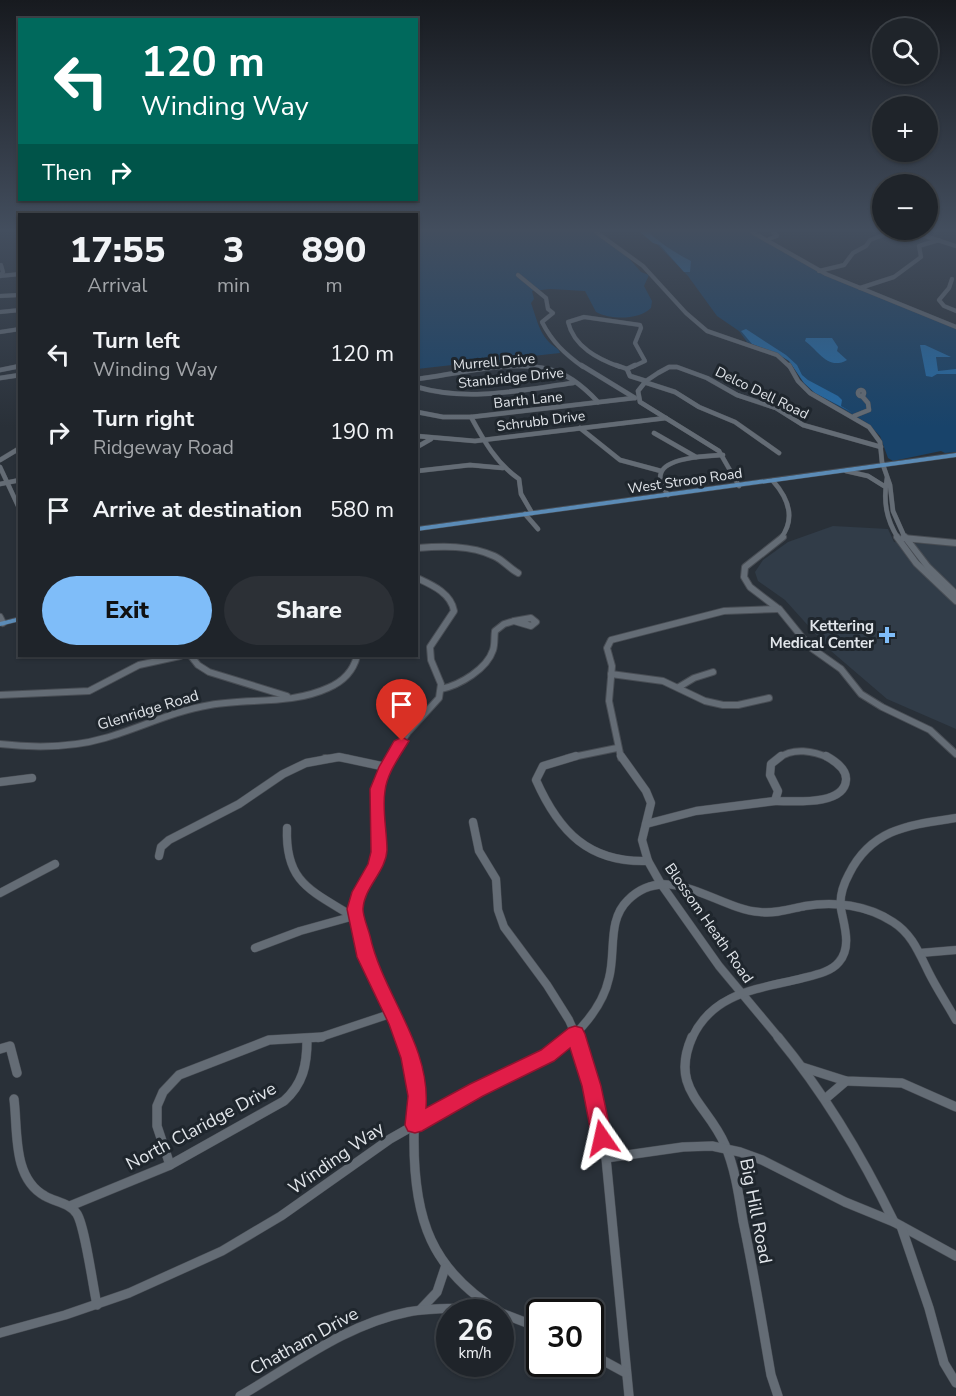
<!DOCTYPE html>
<html lang="en">
<head>
<meta charset="utf-8">
<style>
	body { margin:0; font-family:"Nunito Sans",sans-serif; background:#2c3036; color:#f1f3f6; height:100vh; display:flex; flex-direction:column; font-size:22px; white-space:nowrap }
	* { box-sizing:border-box; margin:0 }
	p { font-size:20px; color:#a1a4a8 }
	.icon { flex:none; width:33px; height:33px; fill:none; stroke:currentColor; stroke-width:2; stroke-linecap:round; stroke-linejoin:round }
	.map { position:relative; flex:1; overflow:hidden }
	.panel { position:absolute; left:18px; top:213px; width:400px; height:444px; display:flex; flex-direction:column; background:#1f242a; border-radius:0px; box-shadow:0 2px 4px #0004,0 0 0 2px #3c4147 }
	.panel>* { flex:none }
	.guide { position:absolute; left:18px; top:18px; width:400px; height:183px; border-radius:0px; box-shadow:0 2px 4px #0004,0 0 0 2px #3c4147; background:#00695c; color:#fff; overflow:hidden }
	.controls { position:absolute; left:872px; top:18px; display:grid; gap:12px }
	.controls a { display:grid; place-items:center; width:66px; height:66px; border-radius:50%; background:#1f242a; box-shadow:0 2px 4px #0004,0 0 0 2px #3c4147; font-size:30px }
	.speed { position:absolute; left:436px; top:1299px; display:flex; gap:12px; font-size:30px; font-weight:700; text-align:center }
	.speed>* { display:grid; place-content:center; width:78px; height:78px; border-radius:50%; background:#1f242a; box-shadow:0 2px 4px #0004,0 0 0 2px #3c4147; line-height:1 }
	.speed small { font-size:15px; font-weight:400 }
	.speed .limit { border:3px solid #111; border-radius:9px; background:#fff; color:#111 }
	.pin { position:absolute; display:grid; place-items:center; width:51px; height:51px; color:#fff; margin:-62px -26px; border-radius:50% 50% 50% 0; rotate:-45deg; box-shadow:0 0 6px #0007 }
	.pin .icon { rotate:45deg }
	.me { position:absolute; width:66px; margin:-33px; rotate:349deg; stroke-linejoin:round; filter:drop-shadow(0 0 4px #0008) }
	.turn { display:flex; align-items:center; gap:21px; height:126px; padding:0 24px; font-size:27px }
	.turn .icon { width:78px; height:78px; stroke-width:2.5 }
	.turn b { display:block; font-size:42px; line-height:51px }
	.then { display:flex; align-items:center; height:57px; padding:0 24px; background:#0003; gap:12px; font-size:22px }
	.eta { display:flex; justify-content:space-evenly; align-items:center; height:102px; text-align:center }
	.eta b { font-size:36px; font-weight:800; line-height:42px }
	.primary-button { display:flex; gap:12px; margin-top:auto; padding:12px 24px }
	.primary-button a { flex:1; height:69px; border-radius:36px; background:#7fbdf9; color:#111; font-size:24px; font-weight:800; line-height:69px; text-align:center }
	.primary-button a+a { background:#2c3036; color:#f1f3f6 }
	ul { padding:0; list-style:none }
	li { display:flex; align-items:center; gap:18px; height:78px; padding:0 24px }
	li div { flex:1 }
	li b { display:block; font-size:22px }
	li em { font-style:normal }
	.map>svg:first-child { display:block }
</style>
</head>
<body>
<div class="map">
<svg width="956" height="1396" viewBox="0 0 956 1396">
	<rect width="100%" height="100%" fill="#293038"/>
	<polygon fill="#313c48" points="833,526 888,529 894,542 956,546 956,729 887,699 831,651 785,600 758,581 755,572 763,560 788,542"/>
	<g fill="#18436a">
		<path d="M417,232H593L626,255L641,272L649,275L644,286L652,301L651,308C639,320 611,320 596,312L585,291L550,289L532,291L534,299L531,303C536,316 538,330 548,341C553,347 559,348 560,353L417,369Z"/>
		<polygon points="641,232 748,232 759,236 832,278 956,328 956,452 945,453 941,451 893,461 888,458 880,436 867,423 813,392 803,382 792,364 785,358 747,342 739,331 717,316 688,276 650,237"/>
	</g>
	<g fill="#246ba7">
		<path d="M640,232H649C656,241 679,255 691,261L690,272H684L660,245L653,243Z"/>
		<polygon points="746,329 786,355 797,365 802,375 808,380 838,396 842,400 841,406 853,413 815,393 804,383 789,361 776,353 752,344 741,331"/>
		<path d="M806,338H832L838,347L837,351L847,360C828,371 818,350 805,341Z"/>
		<polygon points="920,345 925,345 951,357 936,357 938,371 956,369 956,374 937,374 932,377 926,376"/>
	</g>
	<g fill="none" stroke-linecap="round" stroke-linejoin="round">
		<defs>
			<g id="minor-far4">
				<polyline points="596,232 643,266 686,313 707,331 777,355 790,367"/>
				<polyline points="752,232 826,274 956,327"/>
				<polyline points="769,239 777,236 773,232"/>
				<polyline points="819,271 844,265 853,253 866,246 870,240 886,234 919,234 956,246"/>
				<path d="M518,275L546,298L548,309L553,313L542,322C552,342 565,354 583,367"/>
				<polyline points="0,276 20,274"/>
				<polyline points="0,276 3,272 1,265"/>
				<polyline points="952,279 949,288 939,300 944,306 956,311"/>
				<polyline points="860,288 894,277 921,257 919,246 939,240"/>
				<polyline points="0,296 20,295"/>
				<polyline points="0,312 20,310"/>
				<polyline points="0,332 20,329"/>
				<polyline points="16,367 20,366"/>
				<path d="M620,367C598,359 574,347 568,322L584,317L640,325L641,328L635,343L645,361L632,367"/>
			</g>
			<g id="minor-far3">
				<polyline points="581,365 635,398"/>
				<polyline points="616,365 627,369"/>
				<polyline points="789,365 798,381 810,393 869,427 880,442 882,462 890,485 893,511 905,538"/>
				<polyline points="627,369 630,376 646,381"/>
				<polyline points="627,369 635,365"/>
				<polyline points="0,370 20,366"/>
				<polyline points="0,378 20,375"/>
				<path d="M417,379C456,374 509,360 548,369C567,373 585,388 598,402"/>
				<polyline points="644,382 675,392 699,407 735,422 779,453"/>
				<path d="M417,387C468,402 521,390 573,383"/>
				<circle cx="861" cy="393" r="3"/>
				<polyline points="417,412 443,417 471,417 634,398"/>
				<polyline points="854,416 869,410 868,403 862,396"/>
				<path d="M471,417C484,441 496,463 519,479L521,494L532,513"/>
				<polyline points="580,428 620,460 661,471"/>
				<polyline points="654,433 696,457"/>
				<polyline points="417,436 475,441 666,418"/>
				<polyline points="417,447 431,439"/>
				<polyline points="0,460 20,448"/>
				<polyline points="0,467 20,510"/>
				<polyline points="417,471 470,465 503,468"/>
				<polyline points="846,471 868,476 884,486"/>
				<path d="M887,478C883,501 886,519 898,538"/>
				<path d="M773,481C788,498 796,518 781,538"/>
				<polyline points="0,484 20,480"/>
				<polyline points="739,486 719,451 640,402 638,391 646,381 658,373 669,367 677,367 707,378 737,395 776,408 803,425 881,447"/>
				<path d="M668,495C664,489 658,481 661,473C666,457 709,456 723,455"/>
				<polyline points="525,514 538,529"/>
				<polyline points="903,538 908,538"/>
			</g>
			<g id="minor-far2">
				<polyline points="783,537 745,567 744,577 750,587 780,610 810,647 841,669 861,694 882,707 930,730 956,754"/>
				<polyline points="897,537 916,563 956,601"/>
				<polyline points="905,537 928,567 956,594"/>
				<polyline points="903,538 956,543"/>
				<path d="M417,548C442,546 470,545 494,556C503,560 509,568 518,573"/>
				<polyline points="0,617 3,623"/>
				<polygon points="531,618 536,622 531,626 514,621"/>
				<polyline points="191,656 198,665 209,672 287,696"/>
				<polyline points="611,674 663,681 705,701 723,705 738,705 769,698"/>
				<polyline points="679,687 694,678 713,672"/>
				<path d="M441,689C460,685 487,669 493,650C495,644 494,637 495,631L504,624L514,621"/>
				<polyline points="0,695 89,691 139,665 180,656"/>
				<path d="M0,744C35,748 71,748 105,738C140,728 173,711 210,705C249,698 291,705 328,688C342,682 353,672 357,656"/>
				<polyline points="325,758 347,758"/>
				<path d="M390,758L408,732L439,698L441,684L431,660L430,647L454,611C451,593 432,585 417,578"/>
				<polyline points="568,758 617,748"/>
				<polyline points="621,758 609,701 612,666 607,648 611,640 724,611 779,609"/>
				<path d="M779,758C793,747 814,751 829,758"/>
			</g>
			<g id="minor-far1">
				<path d="M391,756C382,773 375,790 376,809C376,823 380,836 379,850C376,871 358,885 355,905C350,943 389,1004 404,1038"/>
				<path d="M576,756L543,766L536,780C559,832 589,863 648,861"/>
				<polyline points="621,756 646,791 651,803 642,840 648,861 661,884 719,966 779,1038"/>
				<path d="M781,756L771,764L770,775L778,791L775,801C794,801 844,806 846,780C847,769 835,761 826,756"/>
				<polyline points="0,782 32,778"/>
				<polyline points="473,822 479,851 496,879 498,910 504,927 547,985 569,1020 577,1038"/>
				<polyline points="646,824 696,811 775,801"/>
				<path d="M287,828C285,882 310,890 352,916"/>
				<polyline points="159,856 161,847 169,840 239,804 283,774 306,763 339,757 386,767"/>
				<polyline points="0,893 55,864"/>
				<polyline points="255,948 300,931 354,916"/>
				<polyline points="920,953 956,950"/>
				<polyline points="318,1038 393,1013"/>
				<path d="M571,1038C588,1022 604,1001 609,978C616,952 607,920 628,900C668,860 717,909 760,912C775,914 790,909 805,906C835,901 867,905 893,922C912,934 919,953 929,973C937,989 947,1004 956,1020"/>
				<path d="M692,1038C713,992 759,989 803,978C815,975 831,972 839,962C852,947 844,925 841,909C839,896 843,885 849,874C872,828 910,825 956,818"/>
			</g>
			<g id="minor">
				<path d="M403,1037C419,1075 414,1102 414,1141C414,1219 431,1270 500,1312"/>
				<polyline points="576,1037 591,1086 606,1158 629,1396"/>
				<path d="M692,1037C669,1090 708,1104 725,1145C735,1168 739,1196 743,1221C754,1272 762,1324 771,1375L778,1396"/>
				<path d="M778,1037C825,1094 862,1156 894,1222"/>
				<polyline points="0,1049 10,1046 17,1073"/>
				<polyline points="802,1067 846,1081 902,1083 956,1107"/>
				<path d="M14,1099C18,1131 12,1178 45,1196C55,1202 70,1203 77,1214C85,1227 93,1287 97,1305"/>
				<polyline points="825,1099 846,1081"/>
				<polyline points="606,1158 683,1147 712,1146 740,1152 762,1160 845,1202 894,1222 956,1256"/>
				<polyline points="170,1165 157,1126 157,1106 163,1092 179,1075 269,1040 322,1037"/>
				<path d="M70,1206L170,1165L284,1101C303,1084 307,1065 307,1040"/>
				<polyline points="901,1226 929,1308 944,1363 956,1383"/>
				<polyline points="420,1310 437,1292 445,1268"/>
				<polyline points="501,1313 540,1328"/>
				<polyline points="0,1333 65,1315 129,1293 222,1251 281,1216 390,1139 464,1097 544,1058 572,1037"/>
				<polyline points="591,1354 626,1373"/>
				<path d="M240,1396C294,1365 346,1324 408,1312C435,1307 464,1309 491,1308"/>
			</g>
			<g id="major">
				<polygon points="956,453 956,457 417,531 417,527"/>
				<polygon points="20,617 20,621 0,626 0,622"/>
			</g>
		</defs>
		<use href="#minor-far4" stroke="#484d54" stroke-width="4.5"/>
		<use href="#minor-far3" stroke="#484d54" stroke-width="5"/>
		<use href="#minor-far2" stroke="#484d54" stroke-width="8"/>
		<use href="#minor-far1" stroke="#484d54" stroke-width="9"/>
		<use href="#minor" stroke="#484d54" stroke-width="10"/>
		<use href="#major" stroke="#484d54" stroke-width="1"/>
		<use href="#minor-far4" stroke="#646c75" stroke-width="4"/>
		<use href="#minor-far3" stroke="#646c75" stroke-width="4.5"/>
		<use href="#minor-far2" stroke="#646c75" stroke-width="6"/>
		<use href="#minor-far1" stroke="#646c75" stroke-width="8"/>
		<use href="#minor" stroke="#646c75" stroke-width="9"/>
		<use href="#major" fill="#5b8bb6" fill-rule="evenodd"/>
	</g>
	<linearGradient id="sky" x2="0" y2="1"><stop stop-color="#171a1f"/><stop offset="0.54" stop-color="#434e5e"/><stop offset="1" stop-color="#434e5e" stop-opacity="0"/></linearGradient>
	<rect width="956" height="427" fill="url(#sky)"/>
	<path fill="#e11d48" stroke="#92132f" stroke-width="1.5" d="M402,737L409,741C400,756 387,773 385,791C382,810 387,831 387,850C386,872 364,887 363,909C363,917 368,928 370,936C383,995 431,1045 426,1108L470,1084L541,1050L569,1028L575,1026L582,1028L585,1034L601,1086L612,1138L609,1144L602,1147L595,1144L592,1138L582,1086L570,1048L554,1061L483,1096L422,1131L415,1133L408,1131L405,1125L408,1096L401,1058L389,1024L357,957L347,909L352,892L368,864L371,852L370,789L379,767L394,741Z"/>
	<path fill="#7fbdf9" stroke="#1f262d" stroke-width="2" d="M884 626h6v6h6v6h-6v6h-6v-6h-6v-6h6z"/>
	<g text-anchor="middle" dominant-baseline="central" stroke-width="6" stroke-linejoin="round" paint-order="stroke">
		<g font-size="14" fill="#e1e5ea" stroke="#1f262d">
			<text transform="translate(494 362) rotate(-5)">Murrell Drive</text>
			<text transform="translate(511 378) rotate(-6)">Stanbridge Drive</text>
			<text transform="translate(762 393) rotate(26)">Delco Dell Road</text>
			<text transform="translate(528 400) rotate(-6)">Barth Lane</text>
			<text transform="translate(541 421) rotate(-7)">Schrubb Drive</text>
			<text transform="translate(685 481) rotate(-8)">West Stroop Road</text>
		</g>
		<g font-size="15" font-weight="bold" fill="#e1e5ea" stroke="#1f262d" text-anchor="end">
			<text x="874" y="626">Kettering<tspan x="874" dy="17">Medical Center</tspan></text>
		</g>
		<g font-size="15" fill="#e1e5ea" stroke="#1f262d">
			<text transform="translate(148 710) rotate(-17)">Glenridge Road</text>
			<text transform="translate(709 923) rotate(55)">Blossom Heath Road</text>
		</g>
		<g font-size="18" fill="#e1e5ea" stroke="#1f262d">
			<text transform="translate(201 1126) rotate(-28)">North Claridge Drive</text>
			<text transform="translate(336 1158) rotate(-35)">Winding Way</text>
			<text transform="translate(756 1211) rotate(79)">Big Hill Road</text>
			<text transform="translate(304 1341) rotate(-29)">Chatham Drive</text>
		</g>
	</g>
</svg>
<div class="controls">
<a><svg class="icon" aria-label="search" viewBox="0 0 24 24"><circle cx="10" cy="10" r="6"/><path d="M15 15l6 6"/></svg></a>
<a>+</a>
<a>−</a>
</div>
<div class="speed"><div>26<small>km/h</small></div><div class="limit">30</div></div>
<div class="pin" style="left:402px;top:741px;background:#d93025"><svg class="icon" aria-label="arrive" viewBox="0 0 24 24"><path d="M6 21V4h12l-3 4 3 4H6"/></svg></div>
<svg class="me" style="left:602px;top:1138px" viewBox="-20 -20 40 40"><path d="M0-17L14 15 0 8-14 15z" fill="#e11d48" stroke="#fff" stroke-width="4"/></svg>
<div class="guide">
<div class="turn"><svg class="icon" aria-label="left" viewBox="0 0 24 24"><path d="M17 20v-9H6M10 6l-5 5 5 5"/></svg><div><b>120 m</b>Winding Way</div></div>
<div class="then">Then<svg class="icon" aria-label="right" viewBox="0 0 24 24"><path d="M7 20v-9h11M14 6l5 5-5 5"/></svg></div>
</div>
<section class="panel">
<div class="eta">
<div><b>17:55</b><p>Arrival</p></div>
<div><b>3</b><p>min</p></div>
<div><b>890</b><p>m</p></div>
</div>
<ul>
<li><svg class="icon" aria-label="left" viewBox="0 0 24 24"><path d="M17 20v-9H6M10 6l-5 5 5 5"/></svg><div><b>Turn left</b><p>Winding Way</p></div><em>120 m</em></li>
<li><svg class="icon" aria-label="right" viewBox="0 0 24 24"><path d="M7 20v-9h11M14 6l5 5-5 5"/></svg><div><b>Turn right</b><p>Ridgeway Road</p></div><em>190 m</em></li>
<li><svg class="icon" aria-label="arrive" viewBox="0 0 24 24"><path d="M6 21V4h12l-3 4 3 4H6"/></svg><div><b>Arrive at destination</b></div><em>580 m</em></li>
</ul>
<div class="primary-button"><a>Exit</a><a>Share</a></div>
</section>
</div>
</body>
</html>
